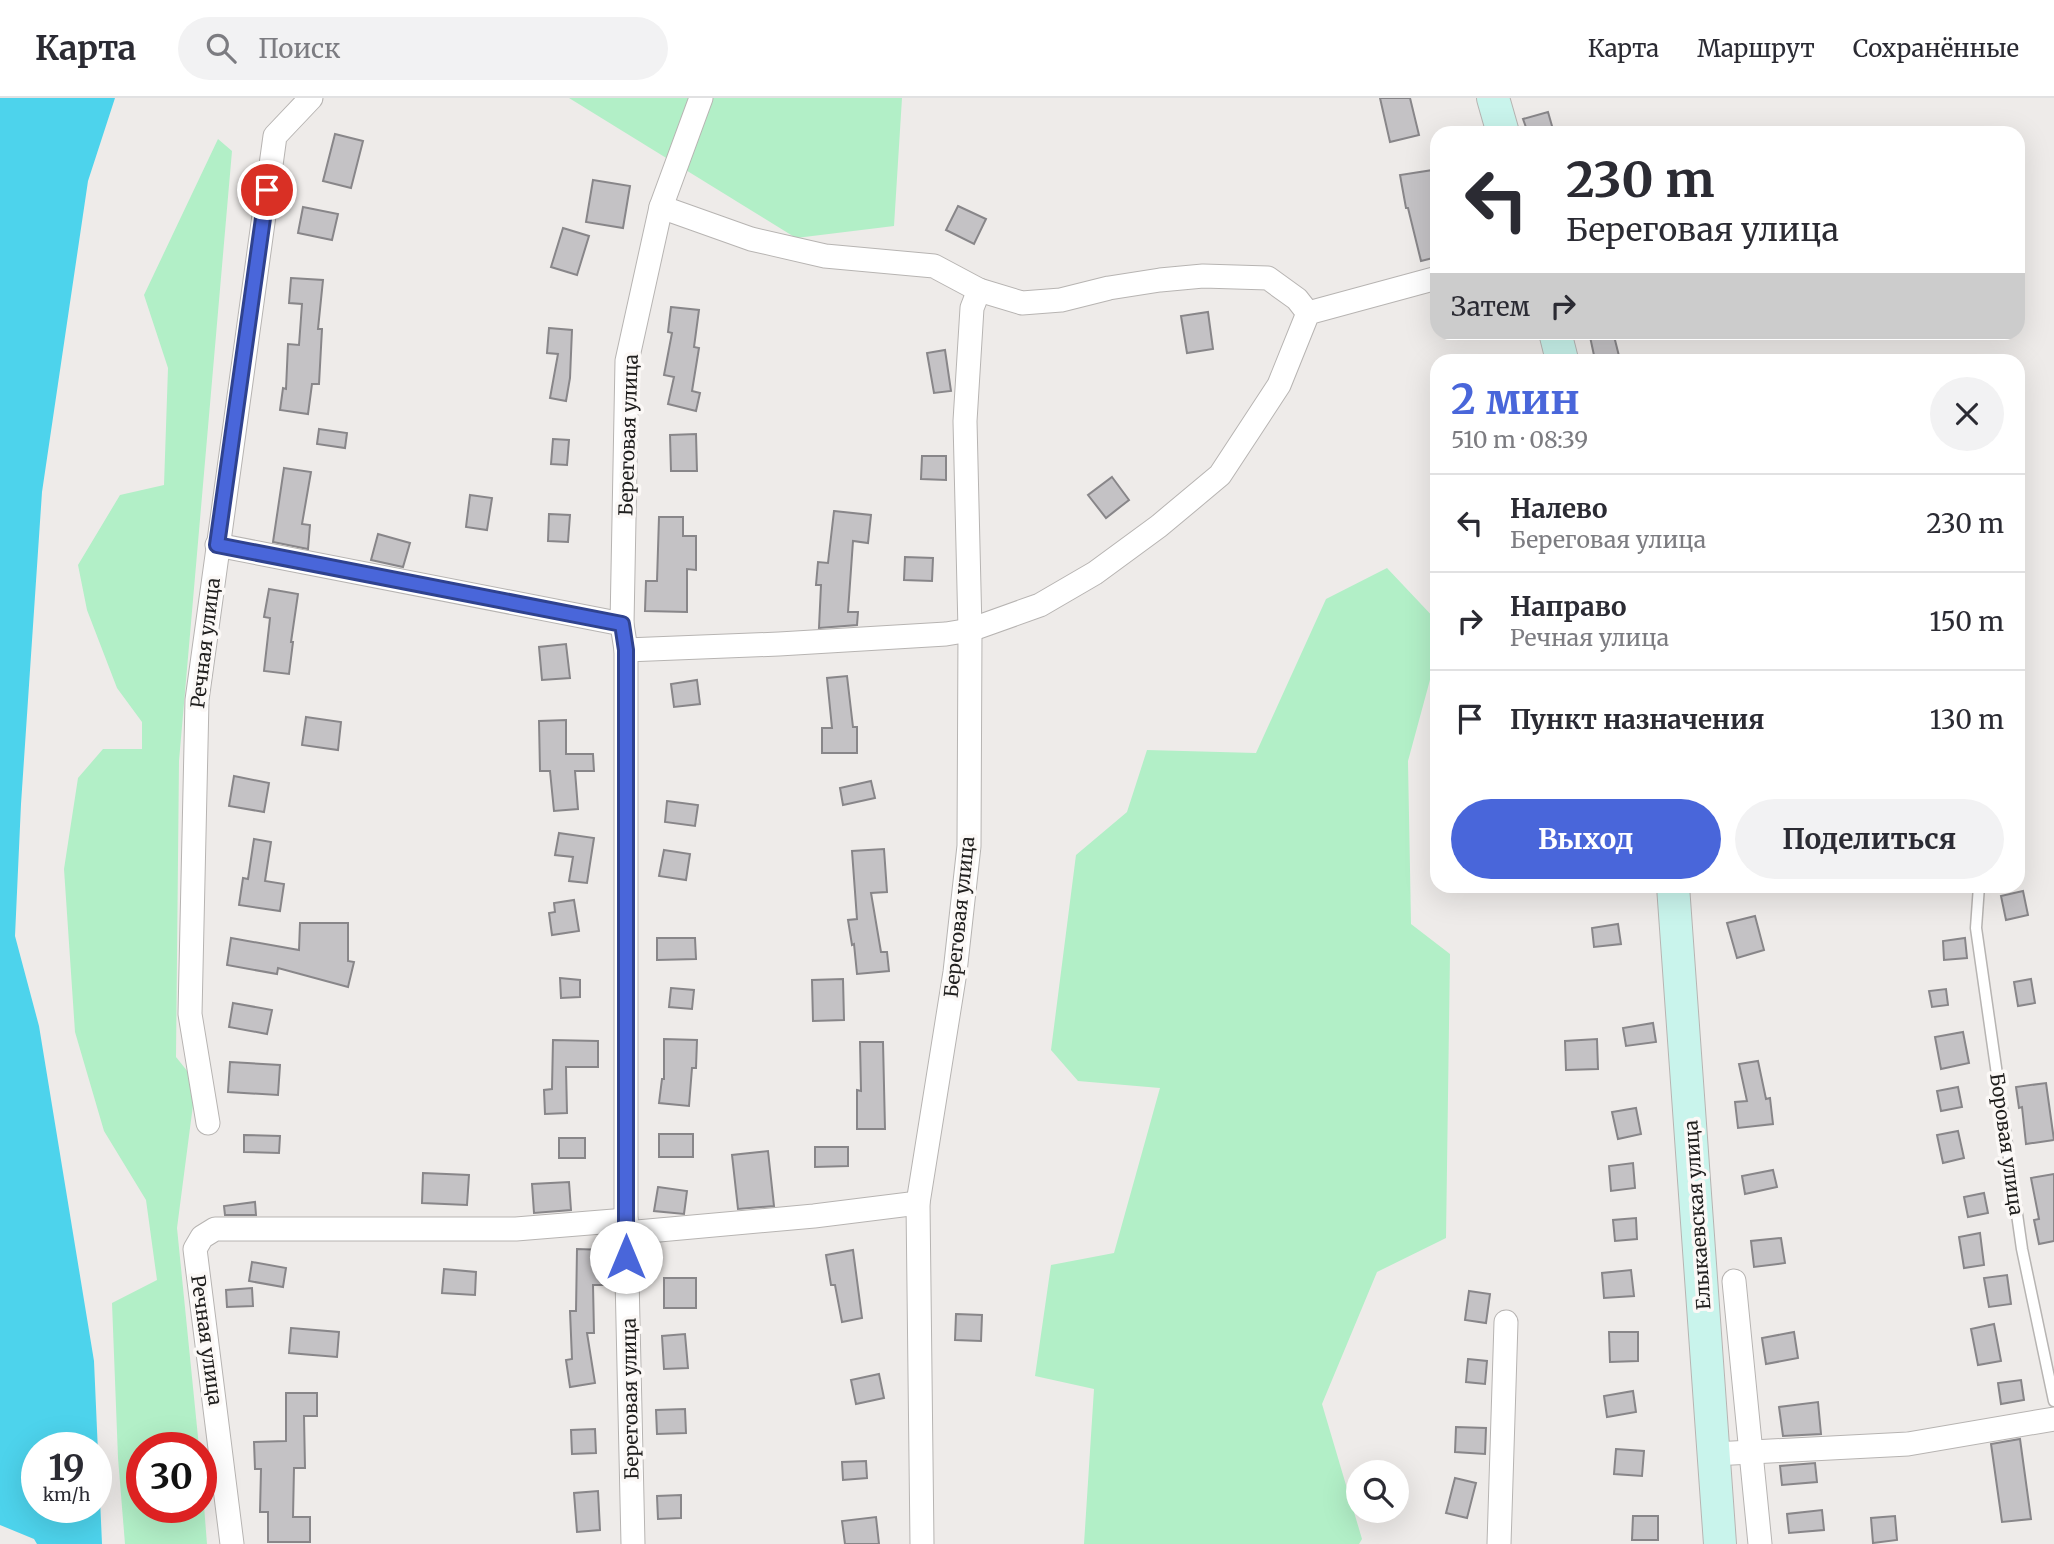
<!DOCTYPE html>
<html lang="ru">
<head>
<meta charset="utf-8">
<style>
	body { margin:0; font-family:Merriweather,serif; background:#f2f2f3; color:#2b2b33; height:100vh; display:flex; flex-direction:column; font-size:26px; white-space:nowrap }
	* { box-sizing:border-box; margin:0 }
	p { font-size:23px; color:#7c7c81 }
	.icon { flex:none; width:38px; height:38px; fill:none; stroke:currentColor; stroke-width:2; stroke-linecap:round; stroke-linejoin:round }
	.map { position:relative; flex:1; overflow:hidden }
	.sheet { position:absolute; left:1430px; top:256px; width:595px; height:539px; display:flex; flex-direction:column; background:#fff; border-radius:21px; box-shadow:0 7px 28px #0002 }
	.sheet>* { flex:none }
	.guide { position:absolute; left:1430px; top:28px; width:595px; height:214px; border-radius:21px; box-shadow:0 7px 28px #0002; background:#fff; color:#2b2b33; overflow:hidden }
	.buttons { position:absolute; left:1346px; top:1362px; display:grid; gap:14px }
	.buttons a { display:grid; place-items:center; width:63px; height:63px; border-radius:50%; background:#fff; box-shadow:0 7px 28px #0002; font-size:35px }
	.speed { position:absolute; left:21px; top:1334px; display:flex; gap:14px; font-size:35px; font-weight:700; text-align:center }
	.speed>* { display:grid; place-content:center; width:91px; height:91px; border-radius:50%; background:#fff; box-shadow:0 7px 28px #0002; line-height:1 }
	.speed small { font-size:18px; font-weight:400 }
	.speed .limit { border:10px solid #d22; background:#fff; color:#111 }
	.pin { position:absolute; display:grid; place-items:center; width:60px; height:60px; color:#fff; margin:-30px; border:4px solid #fff; border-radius:50%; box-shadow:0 2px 7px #0007 }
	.me { position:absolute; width:77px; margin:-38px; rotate:0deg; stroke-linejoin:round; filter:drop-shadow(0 0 5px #0008) }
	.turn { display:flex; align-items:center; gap:24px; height:147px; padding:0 21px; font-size:32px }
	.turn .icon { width:91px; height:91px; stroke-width:2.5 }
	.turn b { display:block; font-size:49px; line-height:60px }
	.then { display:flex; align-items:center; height:66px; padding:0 21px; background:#0003; gap:14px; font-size:26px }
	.round { display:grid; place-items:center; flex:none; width:74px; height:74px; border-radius:37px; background:#f2f2f3 }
	.headline { display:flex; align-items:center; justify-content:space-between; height:119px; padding:0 21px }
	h1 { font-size:42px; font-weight:700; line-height:52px; color:#4966da }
	.cta { display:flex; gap:14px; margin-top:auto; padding:14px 21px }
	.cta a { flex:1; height:80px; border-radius:42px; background:#4966da; color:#fff; font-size:28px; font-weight:700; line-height:80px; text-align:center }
	.cta a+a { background:#f2f2f3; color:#2b2b33 }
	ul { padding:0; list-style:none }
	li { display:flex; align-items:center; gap:21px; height:98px; padding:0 21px; border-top:2px solid #e1e1e2 }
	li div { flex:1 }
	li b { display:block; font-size:26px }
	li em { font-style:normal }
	header { display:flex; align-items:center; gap:42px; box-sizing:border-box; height:98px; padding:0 35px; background:#fff; border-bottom:2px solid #e1e1e2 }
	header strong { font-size:33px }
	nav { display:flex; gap:38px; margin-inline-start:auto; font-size:24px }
	.search { width:490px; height:63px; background:#f2f2f3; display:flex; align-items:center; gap:18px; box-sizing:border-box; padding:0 24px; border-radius:38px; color:#7c7c81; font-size:26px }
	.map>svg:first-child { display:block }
</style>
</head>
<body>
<header>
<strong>Карта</strong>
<div class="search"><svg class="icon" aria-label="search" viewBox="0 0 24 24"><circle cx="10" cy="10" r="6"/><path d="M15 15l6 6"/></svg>Поиск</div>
<nav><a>Карта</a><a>Маршрут</a><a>Сохранённые</a></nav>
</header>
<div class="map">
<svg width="2054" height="1446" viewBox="0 0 2054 1446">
	<rect width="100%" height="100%" fill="#eeebe9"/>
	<g fill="#b2efc7">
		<polygon points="569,0 902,0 894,128 796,140"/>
		<polygon points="218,41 232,53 179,663 176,959 196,984 177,1130 199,1349 142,1349 142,1409 201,1409 201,1369 207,1446 125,1446 118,1360 112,1205 157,1182 146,1102 104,1033 75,934 64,771 78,680 103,651 142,651 142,624 117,590 87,512 78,467 120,397 164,387 168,270 144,197"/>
		<polygon points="1387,470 1437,523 1437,556 1408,663 1411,826 1450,856 1446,1140 1377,1174 1322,1306 1362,1441 1359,1446 1084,1446 1094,1291 1035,1278 1051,1167 1114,1155 1160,990 1078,983 1051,952 1076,757 1127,714 1147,652 1256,655 1326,501"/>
	</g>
	<path fill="#4dd3ec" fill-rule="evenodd" d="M0,0H115L88,83L42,394L21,706L15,838L39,928L94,1263L102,1446H37L34,1441L0,1427ZM37,1349H96V1409H37Z"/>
	<g fill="#c4c2c5" stroke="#888689" stroke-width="2">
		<polygon points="1380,0 1410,0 1419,37 1390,44"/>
		<polygon points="1548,14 1554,35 1528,35 1523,21"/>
		<polygon points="335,36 363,43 351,90 323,83"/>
		<polygon points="1433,72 1437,95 1437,159 1421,163 1408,110 1406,110 1400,77"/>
		<polygon points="593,82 630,88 623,130 586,124"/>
		<polygon points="958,108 986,121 974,146 946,132"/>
		<polygon points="303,109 338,116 332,142 298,135"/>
		<polygon points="563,130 589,138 577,177 551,169"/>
		<polygon points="291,180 323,182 318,231 322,231 319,286 312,286 308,316 280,312 283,290 286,291 288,246 299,247 302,206 289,205"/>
		<polygon points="671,209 699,212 694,249 699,250 692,293 700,295 696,313 668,306 674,279 664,277 672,235 668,234"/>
		<polygon points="1208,214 1213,251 1187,255 1181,218"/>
		<polygon points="549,230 572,232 570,280 566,303 550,300 558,256 547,255"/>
		<polygon points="1589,234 1613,234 1620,262 1595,262"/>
		<polygon points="945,252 951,293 934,295 927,255"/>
		<polygon points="319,331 347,335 345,350 317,346"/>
		<polygon points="696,336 697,373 671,373 670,337"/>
		<polygon points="553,341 569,342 567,367 551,366"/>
		<polygon points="922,358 946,358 946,382 921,381"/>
		<polygon points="284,370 311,374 302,426 310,427 308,451 273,444"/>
		<polygon points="1112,379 1129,402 1106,420 1088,397"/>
		<polygon points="470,397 492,400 487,432 466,429"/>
		<polygon points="834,413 871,417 868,445 853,443 848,514 858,514 857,527 819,530 821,487 816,487 818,464 828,465"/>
		<polygon points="549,416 570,417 568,444 548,443"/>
		<polygon points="659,419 683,419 683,438 696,438 696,472 687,471 687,514 645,513 646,483 657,483"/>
		<polygon points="378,436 410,445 403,469 371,462"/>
		<polygon points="905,459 933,460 932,483 904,482"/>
		<polygon points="269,491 298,496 291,544 293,544 289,576 264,573 270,520 264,519"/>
		<polygon points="566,546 570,580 542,582 539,549"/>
		<polygon points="847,578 853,629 857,629 857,655 822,655 822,630 832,630 827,580"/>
		<polygon points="697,582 700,606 674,609 671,586"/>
		<polygon points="306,619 341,624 338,652 302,647"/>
		<polygon points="566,622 566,656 593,656 594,673 575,673 578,711 554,713 550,673 540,673 539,623"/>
		<polygon points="234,678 269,685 264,714 229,708"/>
		<polygon points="871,683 875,700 843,707 840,690"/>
		<polygon points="667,703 698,707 695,728 665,724"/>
		<polygon points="559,735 594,740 587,785 569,783 573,759 555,757"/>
		<polygon points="254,741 271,744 265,783 284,786 280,813 239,807 243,780 248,781"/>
		<polygon points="884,751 887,794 871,795 881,854 887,854 889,873 857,876 854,846 852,847 848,822 857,821 852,753"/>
		<polygon points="664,752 690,756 686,782 659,778"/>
		<polygon points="2023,793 2028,817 2006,822 2001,798"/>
		<polygon points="574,802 579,833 552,837 549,815 555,814 554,805"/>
		<polygon points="1755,818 1764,852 1737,860 1727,825"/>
		<polygon points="300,825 348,825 348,863 354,864 348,889 278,870 277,876 227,867 231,840 299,852"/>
		<polygon points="1618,826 1621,846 1594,849 1592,830"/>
		<polygon points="657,840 695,840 696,861 657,862"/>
		<polygon points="1965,840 1967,860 1944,862 1943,843"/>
		<polygon points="560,880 580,882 580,899 561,900"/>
		<polygon points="843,881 844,922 813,923 812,882"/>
		<polygon points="2031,881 2035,905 2018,908 2014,884"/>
		<polygon points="671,890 694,892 692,911 669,909"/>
		<polygon points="1946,891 1948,907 1932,909 1929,893"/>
		<polygon points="233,905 272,912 267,936 229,929"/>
		<polygon points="1653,925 1656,944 1626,948 1623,930"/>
		<polygon points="1963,934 1969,965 1941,971 1935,939"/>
		<polygon points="664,941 697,942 696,970 692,970 689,1008 659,1005 662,981 664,981"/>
		<polygon points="1597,941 1598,971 1566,972 1565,943"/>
		<polygon points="553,942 598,943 598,969 566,969 567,1015 545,1016 544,992 552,991"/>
		<polygon points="860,944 883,944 885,1031 857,1031 857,992 861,993"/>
		<polygon points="1758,963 1766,1001 1770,1000 1773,1026 1738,1030 1735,1004 1747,1003 1739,966"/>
		<polygon points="230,964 280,967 278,997 228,994"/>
		<polygon points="2046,985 2054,1042 2026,1046 2022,1009 2019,1010 2016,989"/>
		<polygon points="1958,989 1962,1009 1941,1013 1937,993"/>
		<polygon points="1636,1010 1641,1036 1618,1041 1612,1014"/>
		<polygon points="1958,1033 1964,1060 1943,1065 1937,1037"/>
		<rect x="659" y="1036" width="34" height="23"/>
		<polygon points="244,1037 280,1038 279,1055 244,1054"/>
		<rect x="559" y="1040" width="26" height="20"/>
		<polygon points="815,1049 848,1049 848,1068 815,1069"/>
		<polygon points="768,1053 774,1108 738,1111 732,1057"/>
		<polygon points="1633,1065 1635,1090 1611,1093 1609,1068"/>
		<polygon points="1773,1072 1777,1089 1745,1096 1742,1078"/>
		<polygon points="423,1075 469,1077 467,1107 422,1105"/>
		<polygon points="2054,1076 2054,1143 2039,1146 2034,1122 2039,1121 2031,1080"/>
		<polygon points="569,1084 571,1112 534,1115 532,1086"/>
		<polygon points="658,1089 687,1093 684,1116 654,1113"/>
		<polygon points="1984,1095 1988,1115 1968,1119 1964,1099"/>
		<polygon points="255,1104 256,1117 225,1117 224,1108"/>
		<polygon points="1636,1120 1637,1141 1615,1143 1613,1122"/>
		<polygon points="1980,1135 1984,1167 1964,1170 1959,1139"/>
		<polygon points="1781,1140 1785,1165 1754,1169 1751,1143"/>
		<polygon points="577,1151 606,1152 605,1187 593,1187 594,1235 587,1235 595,1285 570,1289 566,1262 572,1261 570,1213 576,1213"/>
		<polygon points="853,1152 862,1220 842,1224 835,1187 831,1187 826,1157"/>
		<polygon points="252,1164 286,1170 283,1189 249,1183"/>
		<polygon points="444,1171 476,1174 475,1197 442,1195"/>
		<polygon points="1631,1172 1634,1198 1604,1200 1602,1175"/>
		<polygon points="2007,1177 2011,1206 1989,1209 1984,1180"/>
		<rect x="664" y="1180" width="32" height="30"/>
		<polygon points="252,1190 253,1208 227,1209 226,1192"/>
		<polygon points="1469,1193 1490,1196 1486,1225 1465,1222"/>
		<polygon points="956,1216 982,1217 981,1243 955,1242"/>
		<polygon points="1994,1226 2001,1263 1978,1267 1971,1231"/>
		<polygon points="291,1230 339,1234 337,1259 289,1255"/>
		<polygon points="1609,1234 1638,1234 1638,1263 1610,1264"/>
		<polygon points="1794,1234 1798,1260 1766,1266 1762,1240"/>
		<polygon points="685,1236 688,1270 664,1271 662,1238"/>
		<polygon points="1468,1261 1487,1263 1485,1286 1466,1284"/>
		<polygon points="879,1276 884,1300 856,1306 851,1282"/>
		<polygon points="2021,1282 2024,1302 2001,1306 1998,1285"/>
		<polygon points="1633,1293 1636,1314 1607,1319 1604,1298"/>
		<polygon points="286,1295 317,1295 317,1318 304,1318 305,1370 294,1370 293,1419 310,1419 310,1444 268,1444 268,1414 260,1414 261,1371 255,1371 254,1344 286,1343"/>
		<polygon points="1818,1304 1821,1336 1783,1338 1779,1309"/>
		<polygon points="685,1311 686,1335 657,1336 656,1312"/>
		<polygon points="1456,1329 1486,1330 1485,1356 1455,1354"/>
		<polygon points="595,1331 596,1355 572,1356 571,1332"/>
		<polygon points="2020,1341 2031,1421 2002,1424 1991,1346"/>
		<polygon points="1616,1351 1644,1353 1642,1378 1614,1376"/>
		<polygon points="866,1363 867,1380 843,1382 842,1364"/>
		<polygon points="1815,1365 1817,1384 1782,1387 1780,1368"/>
		<polygon points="1455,1380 1476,1385 1467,1420 1446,1415"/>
		<polygon points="598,1393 600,1432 577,1434 574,1395"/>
		<polygon points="681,1397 681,1420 658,1421 657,1398"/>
		<polygon points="1822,1412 1824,1432 1789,1435 1787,1416"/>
		<polygon points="1633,1418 1658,1418 1658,1442 1632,1442"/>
		<polygon points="1895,1418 1897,1442 1873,1445 1871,1420"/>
		<polygon points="876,1419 879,1446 845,1446 842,1423"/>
	</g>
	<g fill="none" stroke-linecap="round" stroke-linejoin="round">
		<defs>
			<polyline id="lane" points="1979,788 1976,830 2022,1151 2054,1303"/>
			<g id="street">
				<polyline points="661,109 751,141 825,158 934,168 979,192 1022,205 1061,202 1109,190 1160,182 1203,178 1268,180 1297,201 1308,215"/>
				<polyline points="217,447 622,526"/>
				<polyline points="626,552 779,546 946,536 970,532 1040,507 1095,475 1159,428 1220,377 1279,287 1308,215 1437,180"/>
				<polyline points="208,1025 190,916 197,602 275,38 311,0"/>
				<polyline points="626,1135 814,1118 918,1105"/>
				<polyline points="1734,1183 1760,1446"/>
				<polyline points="1714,1356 1908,1346 2054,1321"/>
				<polyline points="232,1446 195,1151 202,1139 215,1131 516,1131 626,1122"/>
				<polyline points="633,1446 626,1135 626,552 622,526 627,263 661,109 701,0"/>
				<polyline points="922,1446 918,1105 955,874 969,748 970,532 965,323 972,210 979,192"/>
				<polyline points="1499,1446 1506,1224"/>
			</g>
			<g id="secondary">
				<polyline points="1493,0 1503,35"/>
				<polyline points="1555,234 1562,262"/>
				<polyline points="1673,788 1720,1446"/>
			</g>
		</defs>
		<use href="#lane" stroke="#b7b4b2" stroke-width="13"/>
		<use href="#street" stroke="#b7b4b2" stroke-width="25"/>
		<use href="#secondary" stroke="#b7b4b2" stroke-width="34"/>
		<use href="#lane" stroke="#fff" stroke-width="10"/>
		<use href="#street" stroke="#fff" stroke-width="23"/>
		<use href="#secondary" stroke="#c9f4ec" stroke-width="32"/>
	</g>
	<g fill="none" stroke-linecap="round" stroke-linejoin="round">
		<defs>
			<polyline id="route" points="267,92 217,447 622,526 626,552 626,1159"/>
		</defs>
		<use href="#route" stroke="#2f428e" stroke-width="18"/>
		<use href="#route" stroke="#4966da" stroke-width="12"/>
	</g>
	<g text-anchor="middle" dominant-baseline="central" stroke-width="7" stroke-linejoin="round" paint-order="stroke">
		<g font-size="19" fill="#21201f" stroke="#fbf8f6">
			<text transform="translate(628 337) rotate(-88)">Береговая улица</text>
			<text transform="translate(205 545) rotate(-83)">Речная улица</text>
			<text transform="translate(959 819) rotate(-84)">Береговая улица</text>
			<text transform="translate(2007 1046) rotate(82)">Боровая улица</text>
			<text transform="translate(1697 1117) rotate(-94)">Елыкаевская улица</text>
			<text transform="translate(207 1242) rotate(82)">Речная улица</text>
			<text transform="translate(630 1301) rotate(-91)">Береговая улица</text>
		</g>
	</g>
</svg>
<div class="buttons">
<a><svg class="icon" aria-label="search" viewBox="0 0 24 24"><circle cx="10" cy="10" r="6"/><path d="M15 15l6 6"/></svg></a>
</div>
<div class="speed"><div>19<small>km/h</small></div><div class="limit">30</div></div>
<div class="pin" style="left:267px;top:92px;background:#d93025"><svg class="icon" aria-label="arrive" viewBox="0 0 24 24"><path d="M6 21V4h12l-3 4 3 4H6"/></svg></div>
<svg class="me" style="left:626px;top:1159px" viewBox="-20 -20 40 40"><circle r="19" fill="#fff"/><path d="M0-13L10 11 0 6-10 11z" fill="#4966da"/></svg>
<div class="guide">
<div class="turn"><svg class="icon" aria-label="left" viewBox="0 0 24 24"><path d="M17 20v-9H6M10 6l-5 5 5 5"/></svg><div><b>230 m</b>Береговая улица</div></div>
<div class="then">Затем<svg class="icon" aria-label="right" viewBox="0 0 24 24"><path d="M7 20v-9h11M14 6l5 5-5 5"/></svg></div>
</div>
<section class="sheet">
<div class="headline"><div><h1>2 мин</h1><p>510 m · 08:39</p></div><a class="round"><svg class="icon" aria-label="close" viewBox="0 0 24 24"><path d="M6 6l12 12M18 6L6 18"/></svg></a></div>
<ul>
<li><svg class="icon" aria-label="left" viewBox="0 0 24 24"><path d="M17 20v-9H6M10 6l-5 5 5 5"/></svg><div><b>Налево</b><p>Береговая улица</p></div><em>230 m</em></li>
<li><svg class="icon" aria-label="right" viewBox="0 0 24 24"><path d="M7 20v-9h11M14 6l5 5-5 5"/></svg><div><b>Направо</b><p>Речная улица</p></div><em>150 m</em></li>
<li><svg class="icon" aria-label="arrive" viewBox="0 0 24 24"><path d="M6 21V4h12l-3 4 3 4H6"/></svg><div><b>Пункт назначения</b></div><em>130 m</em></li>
</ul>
<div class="cta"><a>Выход</a><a>Поделиться</a></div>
</section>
</div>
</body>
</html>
